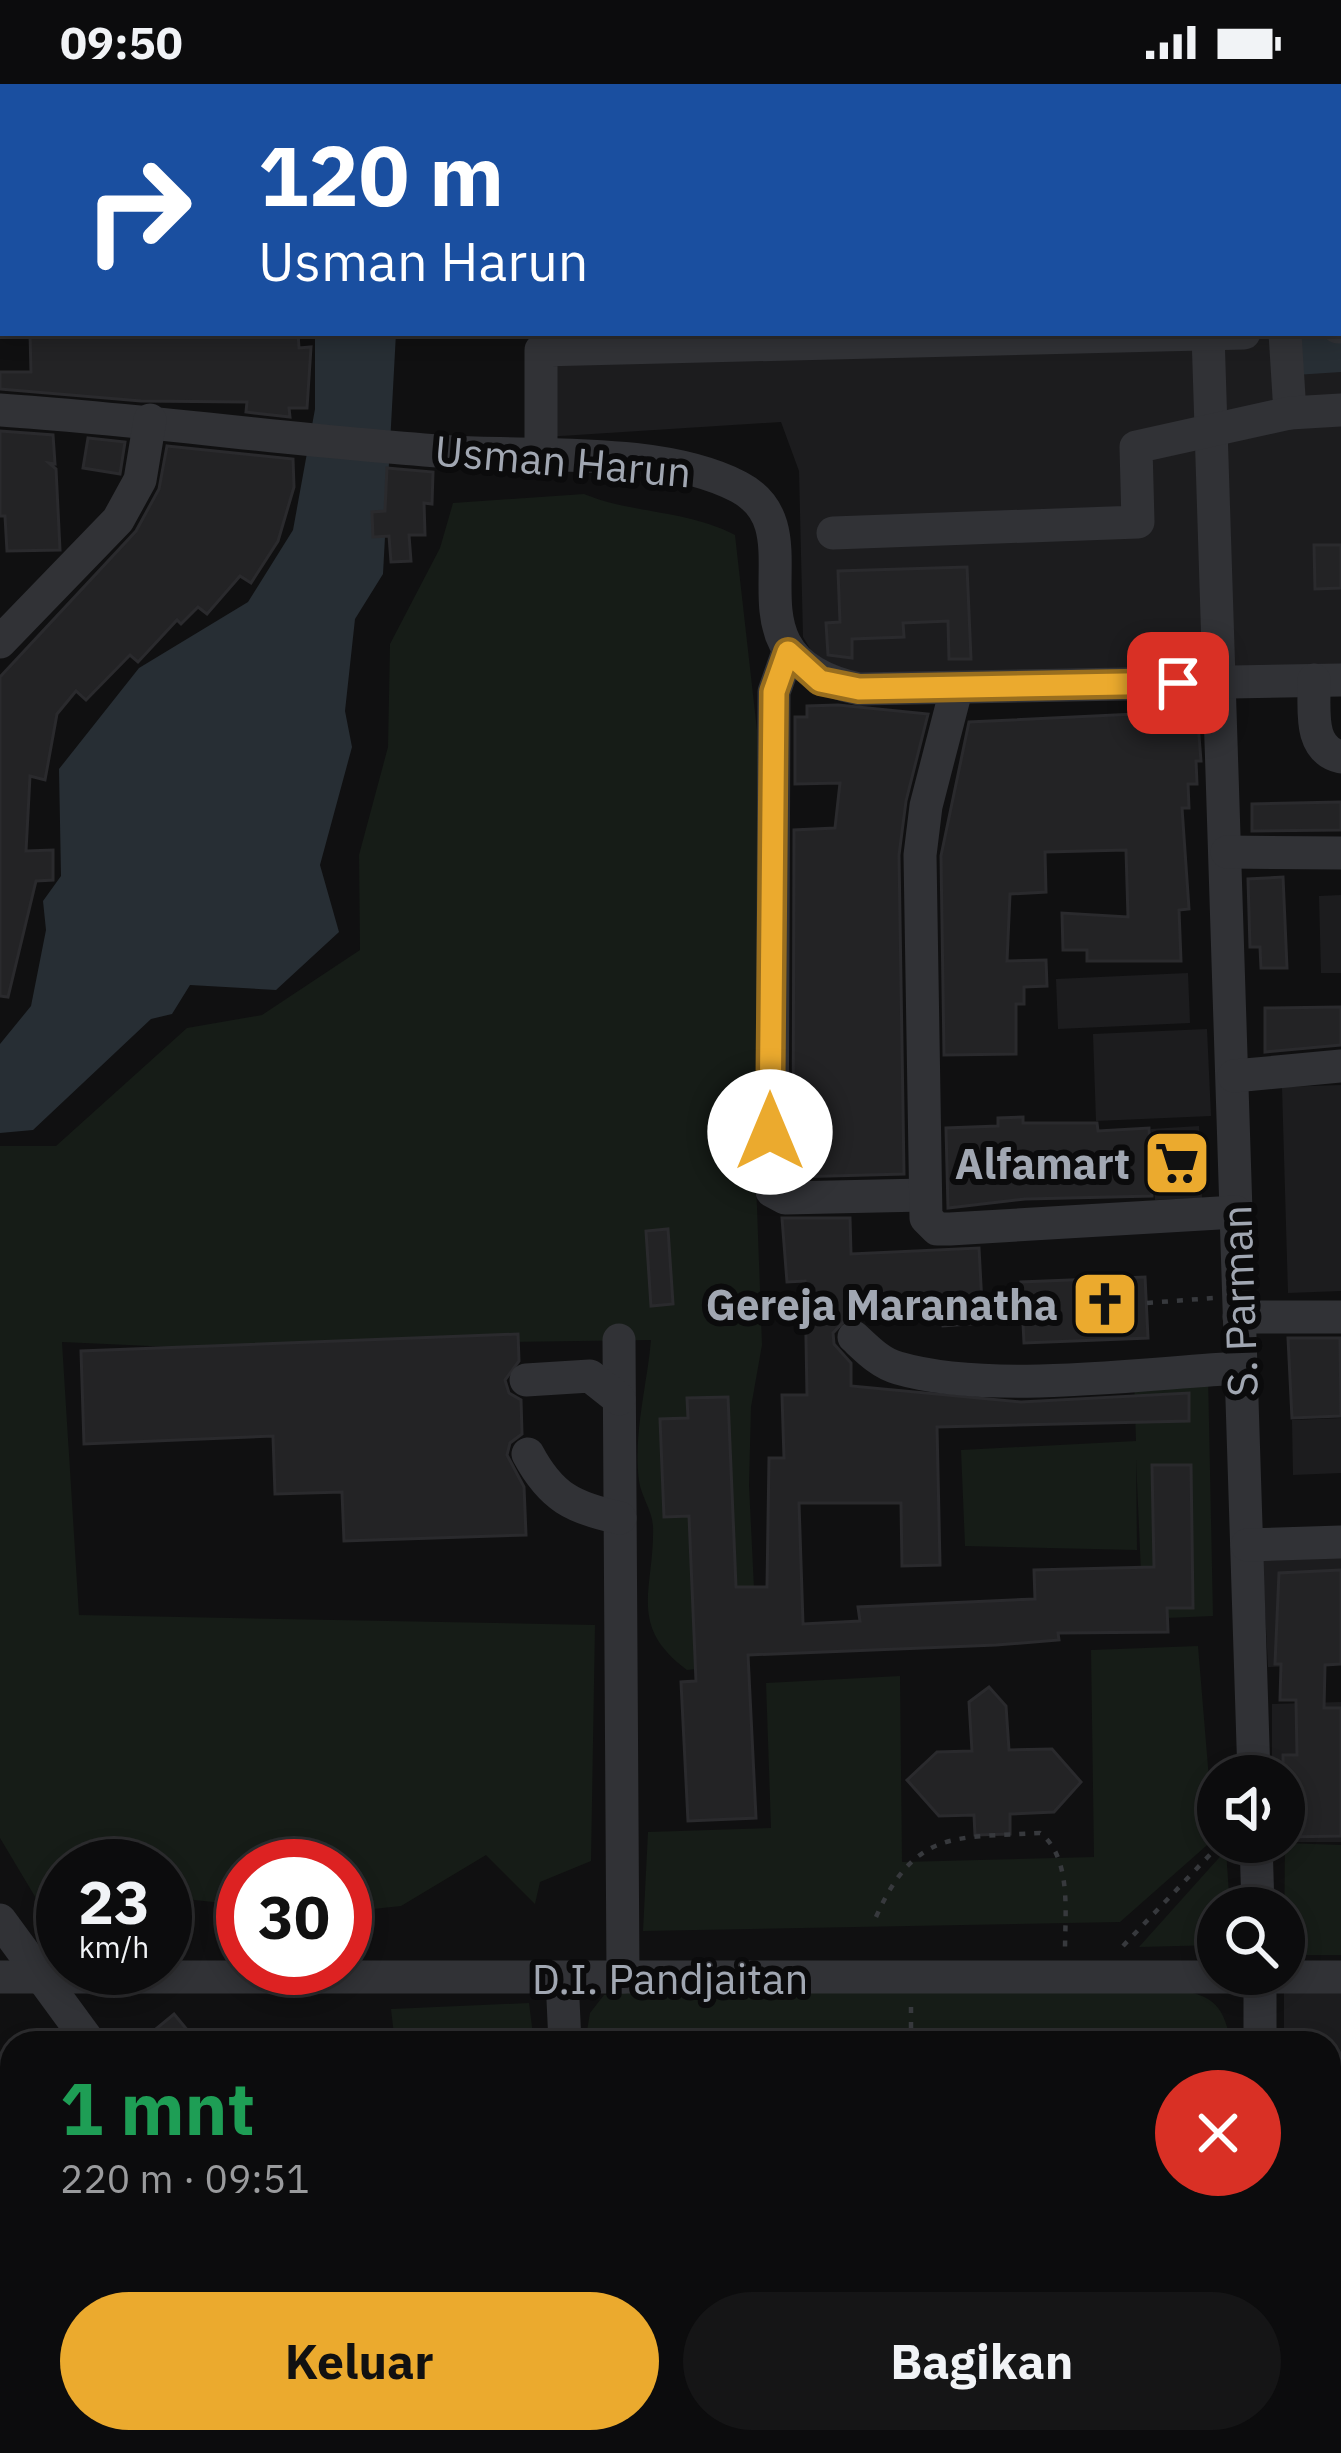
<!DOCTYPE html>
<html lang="id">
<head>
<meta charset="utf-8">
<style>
	body { margin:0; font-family:"IBM Plex Sans",sans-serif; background:#151516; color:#f1f3f6; height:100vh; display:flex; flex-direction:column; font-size:45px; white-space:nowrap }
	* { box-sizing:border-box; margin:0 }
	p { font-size:39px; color:#9a9b9d }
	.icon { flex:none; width:66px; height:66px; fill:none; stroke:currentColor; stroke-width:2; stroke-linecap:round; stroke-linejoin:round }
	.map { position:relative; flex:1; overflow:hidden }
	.side { position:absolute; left:0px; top:1947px; width:1341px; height:423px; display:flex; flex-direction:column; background:#0c0c0d; border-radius:36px 36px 0 0; box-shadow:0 6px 18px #0003,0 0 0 3px #2c2c2e }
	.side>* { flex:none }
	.hud { position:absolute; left:0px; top:0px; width:1341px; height:252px; box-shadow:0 6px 18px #0003,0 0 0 3px #2c2c2e; background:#1a4fa0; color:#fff; overflow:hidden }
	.tools { position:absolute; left:1197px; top:1671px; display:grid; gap:24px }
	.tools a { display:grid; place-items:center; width:108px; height:108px; border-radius:50%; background:#0c0c0d; box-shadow:0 6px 18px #0003,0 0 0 3px #2c2c2e; font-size:60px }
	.speed { position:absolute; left:36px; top:1755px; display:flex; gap:24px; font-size:60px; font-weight:700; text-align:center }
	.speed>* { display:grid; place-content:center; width:156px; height:156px; border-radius:50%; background:#0c0c0d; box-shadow:0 6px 18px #0003,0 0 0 3px #2c2c2e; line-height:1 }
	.speed small { font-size:30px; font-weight:400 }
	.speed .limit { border:18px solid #d22; background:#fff; color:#111 }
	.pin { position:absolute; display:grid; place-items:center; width:102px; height:102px; color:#fff; margin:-51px; border-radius:24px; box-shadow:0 6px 18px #0006 }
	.me { position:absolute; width:132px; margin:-66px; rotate:0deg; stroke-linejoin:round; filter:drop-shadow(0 0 9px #0008) }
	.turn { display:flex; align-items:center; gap:42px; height:252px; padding:0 60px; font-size:54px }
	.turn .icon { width:156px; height:156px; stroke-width:2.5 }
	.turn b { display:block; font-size:84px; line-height:102px }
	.round { display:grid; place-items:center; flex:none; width:126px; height:126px; border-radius:63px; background:#151516 }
	.summary { display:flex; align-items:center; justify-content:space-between; height:204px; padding:0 60px }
	h1 { font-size:72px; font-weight:700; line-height:90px; color:#1e9e55 }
	.button { display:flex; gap:24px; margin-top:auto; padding:24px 60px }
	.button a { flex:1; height:138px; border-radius:72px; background:#ebaa2e; color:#111; font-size:48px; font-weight:700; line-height:138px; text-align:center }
	.button a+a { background:#151516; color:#f1f3f6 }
	.status { display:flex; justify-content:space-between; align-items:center; height:84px; padding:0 60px; background:#0c0c0d; direction:ltr }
	.status svg { height:33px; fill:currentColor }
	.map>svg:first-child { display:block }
</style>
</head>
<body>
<div class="status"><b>09:50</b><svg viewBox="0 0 49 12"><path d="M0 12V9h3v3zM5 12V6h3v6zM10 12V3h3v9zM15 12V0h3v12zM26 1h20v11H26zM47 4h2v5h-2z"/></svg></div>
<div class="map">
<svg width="1341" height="2369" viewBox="0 0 1341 2369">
	<rect width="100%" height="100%" fill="#101011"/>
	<g fill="#1c1c1e">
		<polygon points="1341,226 1341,585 845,589 818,578 803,553 799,387 781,338 545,353 545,250 1338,249"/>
		<polygon points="1341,811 1341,889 1321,889 1319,812"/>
		<polygon points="1188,889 1190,939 1058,945 1056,895"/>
		<polygon points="1207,945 1211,1032 1096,1037 1093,950"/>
		<polygon points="1341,1001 1341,1207 1288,1209 1282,1003"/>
		<polygon points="1199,1042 1202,1114 1155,1116 1151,1045"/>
		<polygon points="1341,1334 1341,1389 1293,1391 1292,1336"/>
		<polygon points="1341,1465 1341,1581 1268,1583 1262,1469"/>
		<polygon points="1341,1618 1341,1758 1284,1758 1284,1692 1272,1692 1272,1620"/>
		<polygon points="1284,1905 1341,1906 1341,2256 1329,2255 1329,1959 1284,1959"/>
	</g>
	<g fill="#161c17">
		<path d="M584,410C633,430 688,426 735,451L757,646L762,795L754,1041L762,1261L751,1323L749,1401L757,1566L742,1580L687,1586C626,1541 655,1504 653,1442C652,1426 641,1412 639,1397C633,1349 647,1302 651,1256L172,1263L62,1258L79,1531L595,1541L591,1777L540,1798L535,1820L486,1771L401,1822L364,1826L345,1811V1782H243V1811L223,1819L165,1813V1782H63V1819L40,1821L0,1754V1062H56L187,944L262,931L360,866L359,771L388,663L390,560L440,464L453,419Z"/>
		<polygon points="1208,1290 1213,1532 1143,1535 1136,1375 1137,1466 965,1462 961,1366 1136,1357 1134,1295"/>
		<polygon points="1198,1562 1214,1755 1120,1838 643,1847 648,1748 771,1744 766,1599 900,1592 902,1778 1094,1773 1091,1566"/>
		<polygon points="1285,1759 1341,1761 1341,1871 1284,1871"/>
		<polygon points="1226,1766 1230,1824 1218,1824 1218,1861 1139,1863"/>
		<path d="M625,1908L1193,1909C1220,1916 1225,1932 1231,1959H585L590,1929L604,1911Z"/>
		<polygon points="529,1919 534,1959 395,1959 391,1925"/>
		<polygon points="303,2358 562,2358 304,2369"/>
		<polygon points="603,2358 1229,2358 1229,2369 604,2369"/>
	</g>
	<g fill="#272e34">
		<polygon points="0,0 1341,0 1341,288 1295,291 1282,249 1338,249 1338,3 3,3 3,163"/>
		<polygon points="315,249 396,249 383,490 355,535 345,627 352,663 320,781 339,848 276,906 190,901 172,930 151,935 33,1046 0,1049 0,960 31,922 46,846 43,817 61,792 59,685 139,584 248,518 293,446 315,325"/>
	</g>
	<g fill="#232325" stroke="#2a2a2d" stroke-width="3">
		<polygon points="30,249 298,249 299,264 311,263 307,324 289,324 290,333 246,328 247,318 141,317 0,305 0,288 31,288"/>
		<polygon points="0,347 53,351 55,380 49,379 56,385 60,466 7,467 5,432 0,432"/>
		<polygon points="88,354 125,358 120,390 83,384"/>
		<polygon points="167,362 293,375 294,403 278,457 251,499 240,492 207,530 198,523 181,540 177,536 138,578 130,571 86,616 76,607 57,630 45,696 30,692 26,767 53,766 53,796 36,797 8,913 0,912 0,593 136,447 159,405"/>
		<polygon points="387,384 433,388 432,420 424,419 425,451 409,451 411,477 391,478 389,452 373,453 372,428 385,427"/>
		<polygon points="1314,461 1341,461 1341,504 1315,505"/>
		<polygon points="967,483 971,575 949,575 948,537 903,539 904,553 852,555 852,574 828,571 826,539 840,538 838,487"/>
		<polygon points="838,621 928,630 906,717 899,771 904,1090 793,1093 794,746 835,744 840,699 795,700 795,633 807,633 807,622"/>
		<polygon points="1197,627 1201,677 1196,677 1197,700 1188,700 1189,724 1182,724 1189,825 1179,826 1181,877 1087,877 1087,866 1063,866 1062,829 1128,833 1126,766 1045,768 1046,808 1010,810 1007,877 1046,876 1047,902 1024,903 1024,920 1016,920 1016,970 944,971 941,772 969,638"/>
		<polygon points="1341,718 1341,746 1252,747 1252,720"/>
		<polygon points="1283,793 1287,884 1261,884 1260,863 1250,863 1248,795"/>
		<polygon points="1341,923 1341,961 1265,968 1265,924"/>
		<polygon points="1023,1033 1023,1039 1097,1039 1098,1047 1149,1044 1152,1112 1025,1115 948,1124 946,1044 998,1042 998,1034"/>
		<polygon points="782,1134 850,1134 851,1170 979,1164 983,1239 943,1242 942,1234 849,1232 833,1249 834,1260 851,1279 851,1302 1021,1318 1189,1309 1189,1337 937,1343 940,1481 902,1482 901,1419 799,1419 803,1540 860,1537 858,1523 1035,1515 1034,1486 1154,1483 1152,1381 1191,1381 1193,1524 1167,1524 1168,1548 1058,1549 1059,1556 996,1561 748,1571 756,1734 688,1737 681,1598 696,1597 689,1432 664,1433 660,1335 688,1334 687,1314 728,1313 736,1503 767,1503 769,1374 784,1374 782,1311 807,1311 805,1197 787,1198"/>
		<polygon points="668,1145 673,1220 651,1222 646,1147"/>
		<polygon points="1145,1193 1148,1254 1024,1259 1021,1198"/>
		<polygon points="518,1250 519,1277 505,1296 509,1309 521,1316 522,1350 510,1359 507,1371 524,1403 526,1451 344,1457 342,1408 275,1410 273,1352 84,1360 81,1267"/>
		<polygon points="1288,1254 1340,1254 1341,1332 1292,1334"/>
		<polygon points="1341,1486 1341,1580 1325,1581 1324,1624 1341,1624 1341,1752 1284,1753 1283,1671 1297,1671 1296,1616 1280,1616 1281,1580 1275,1580 1279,1489"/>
		<polygon points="989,1603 1006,1622 1009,1666 1052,1665 1081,1698 1054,1728 1010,1730 1010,1750 975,1751 974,1731 939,1732 907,1696 937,1668 972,1667 969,1618"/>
		<polygon points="174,1930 198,1959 139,1959"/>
	</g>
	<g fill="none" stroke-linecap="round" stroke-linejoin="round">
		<g stroke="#37393d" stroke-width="4.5" stroke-dasharray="6 9" stroke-linecap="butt">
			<polyline points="1147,1219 1213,1214"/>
			<path d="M876,1833C915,1745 955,1754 1040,1749C1072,1773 1065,1830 1065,1866"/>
			<polyline points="1123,1862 1222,1758"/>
			<polyline points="911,1959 911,1923"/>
			<polyline points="867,2358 892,2362"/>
			<polyline points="926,2364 960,2358"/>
		</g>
		<g stroke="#313236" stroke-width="33">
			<polyline points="1338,243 1341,243"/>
			<polyline points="1285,249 1290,329"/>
			<polyline points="1208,250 1254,1692"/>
			<path d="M0,326C151,336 301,358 452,368C538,373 663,363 739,403C825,448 709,572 859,605L1341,596"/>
			<polyline points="541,372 541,266 1244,249"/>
			<polyline points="833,449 1138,438 1136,363 1290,329 1341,326"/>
			<polyline points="0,558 118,436 140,396 150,336"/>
			<polyline points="788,568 774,608 772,1107 785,1114 924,1111"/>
			<path d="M1314,596C1315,624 1307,665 1341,673"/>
			<polyline points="956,606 926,722 920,771 926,1134 937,1145 950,1145 1236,1128"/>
			<polyline points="1227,768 1341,769"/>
			<polyline points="1234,992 1341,982"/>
			<polyline points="1239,1233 1341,1233"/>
			<path d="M854,1253C867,1265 880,1279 898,1284C990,1311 1144,1289 1241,1284"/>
			<polyline points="619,1256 623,1893"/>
			<polyline points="526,1296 590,1292 619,1315"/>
			<path d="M528,1370C551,1413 573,1424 620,1434"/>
			<polyline points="1247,1461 1341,1458"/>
			<polyline points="1256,1758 1258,1824"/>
			<polyline points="0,1836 90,1959"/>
			<polyline points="1260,1890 1260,1959"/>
			<polyline points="0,1893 1341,1893"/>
			<polyline points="562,1894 565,1959"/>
			<polyline points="1329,2100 1341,2099"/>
			<polyline points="0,2263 12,2282"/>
			<polyline points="61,2358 68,2369"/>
			<polyline points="275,2358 282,2369"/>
			<polyline points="581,2358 581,2369"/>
			<polyline points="1260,2369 1260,2358"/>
		</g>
	</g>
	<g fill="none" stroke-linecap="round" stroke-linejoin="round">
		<defs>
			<polyline id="route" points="770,1048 774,608 788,568 820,597 859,605 1178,599"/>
		</defs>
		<use href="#route" stroke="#996e1e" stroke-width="30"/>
		<use href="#route" stroke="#ebaa2e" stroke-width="21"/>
	</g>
	<defs>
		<symbol id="supermarket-square" viewBox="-11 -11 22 22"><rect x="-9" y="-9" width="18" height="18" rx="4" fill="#ebaa2e" stroke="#0b0b0c"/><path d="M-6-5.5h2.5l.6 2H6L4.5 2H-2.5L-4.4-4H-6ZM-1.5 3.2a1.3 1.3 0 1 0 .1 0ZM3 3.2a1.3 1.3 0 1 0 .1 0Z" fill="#111"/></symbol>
		<symbol id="church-square" viewBox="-11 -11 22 22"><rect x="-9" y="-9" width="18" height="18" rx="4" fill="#ebaa2e" stroke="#0b0b0c"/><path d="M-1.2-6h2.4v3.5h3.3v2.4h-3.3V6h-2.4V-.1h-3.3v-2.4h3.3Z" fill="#111"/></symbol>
	</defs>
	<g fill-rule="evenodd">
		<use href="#supermarket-square" x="1139" y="1041" width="76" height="76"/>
		<use href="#church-square" x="1067" y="1182" width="76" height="76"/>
	</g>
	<g text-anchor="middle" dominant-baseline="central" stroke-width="12" stroke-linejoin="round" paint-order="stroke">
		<g font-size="42" fill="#a1a7b2" stroke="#0b0b0c">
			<text transform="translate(563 377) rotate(5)">Usman Harun</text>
			<text transform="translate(1239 1217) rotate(-92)">S. Parman</text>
			<text x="670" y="1894">D.I. Pandjaitan</text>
		</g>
		<g font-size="42" font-weight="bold" fill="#a1a7b2" stroke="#0b0b0c" text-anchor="end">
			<text x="1130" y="1079">Alfamart</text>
			<text x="1058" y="1220">Gereja Maranatha</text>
		</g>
	</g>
</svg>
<div class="tools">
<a><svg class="icon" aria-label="sound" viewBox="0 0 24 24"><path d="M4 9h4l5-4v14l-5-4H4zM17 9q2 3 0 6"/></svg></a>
<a><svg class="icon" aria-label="search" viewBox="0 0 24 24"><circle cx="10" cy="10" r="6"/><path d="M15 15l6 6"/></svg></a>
</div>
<div class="speed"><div>23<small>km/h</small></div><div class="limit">30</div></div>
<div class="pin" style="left:1178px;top:599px;background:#d93025"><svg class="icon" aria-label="arrive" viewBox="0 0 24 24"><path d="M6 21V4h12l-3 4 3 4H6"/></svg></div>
<svg class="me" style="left:770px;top:1048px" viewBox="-20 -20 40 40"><circle r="19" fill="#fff"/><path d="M0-13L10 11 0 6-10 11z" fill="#ebaa2e"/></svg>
<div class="hud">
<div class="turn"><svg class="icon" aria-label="right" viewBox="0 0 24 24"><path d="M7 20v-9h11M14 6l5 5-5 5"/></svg><div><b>120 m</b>Usman Harun</div></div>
</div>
<section class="side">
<div class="summary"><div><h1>1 mnt</h1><p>220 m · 09:51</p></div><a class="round" style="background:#d93025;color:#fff"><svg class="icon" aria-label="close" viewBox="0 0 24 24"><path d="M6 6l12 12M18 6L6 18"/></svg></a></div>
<div class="button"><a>Keluar</a><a>Bagikan</a></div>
</section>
</div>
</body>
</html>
